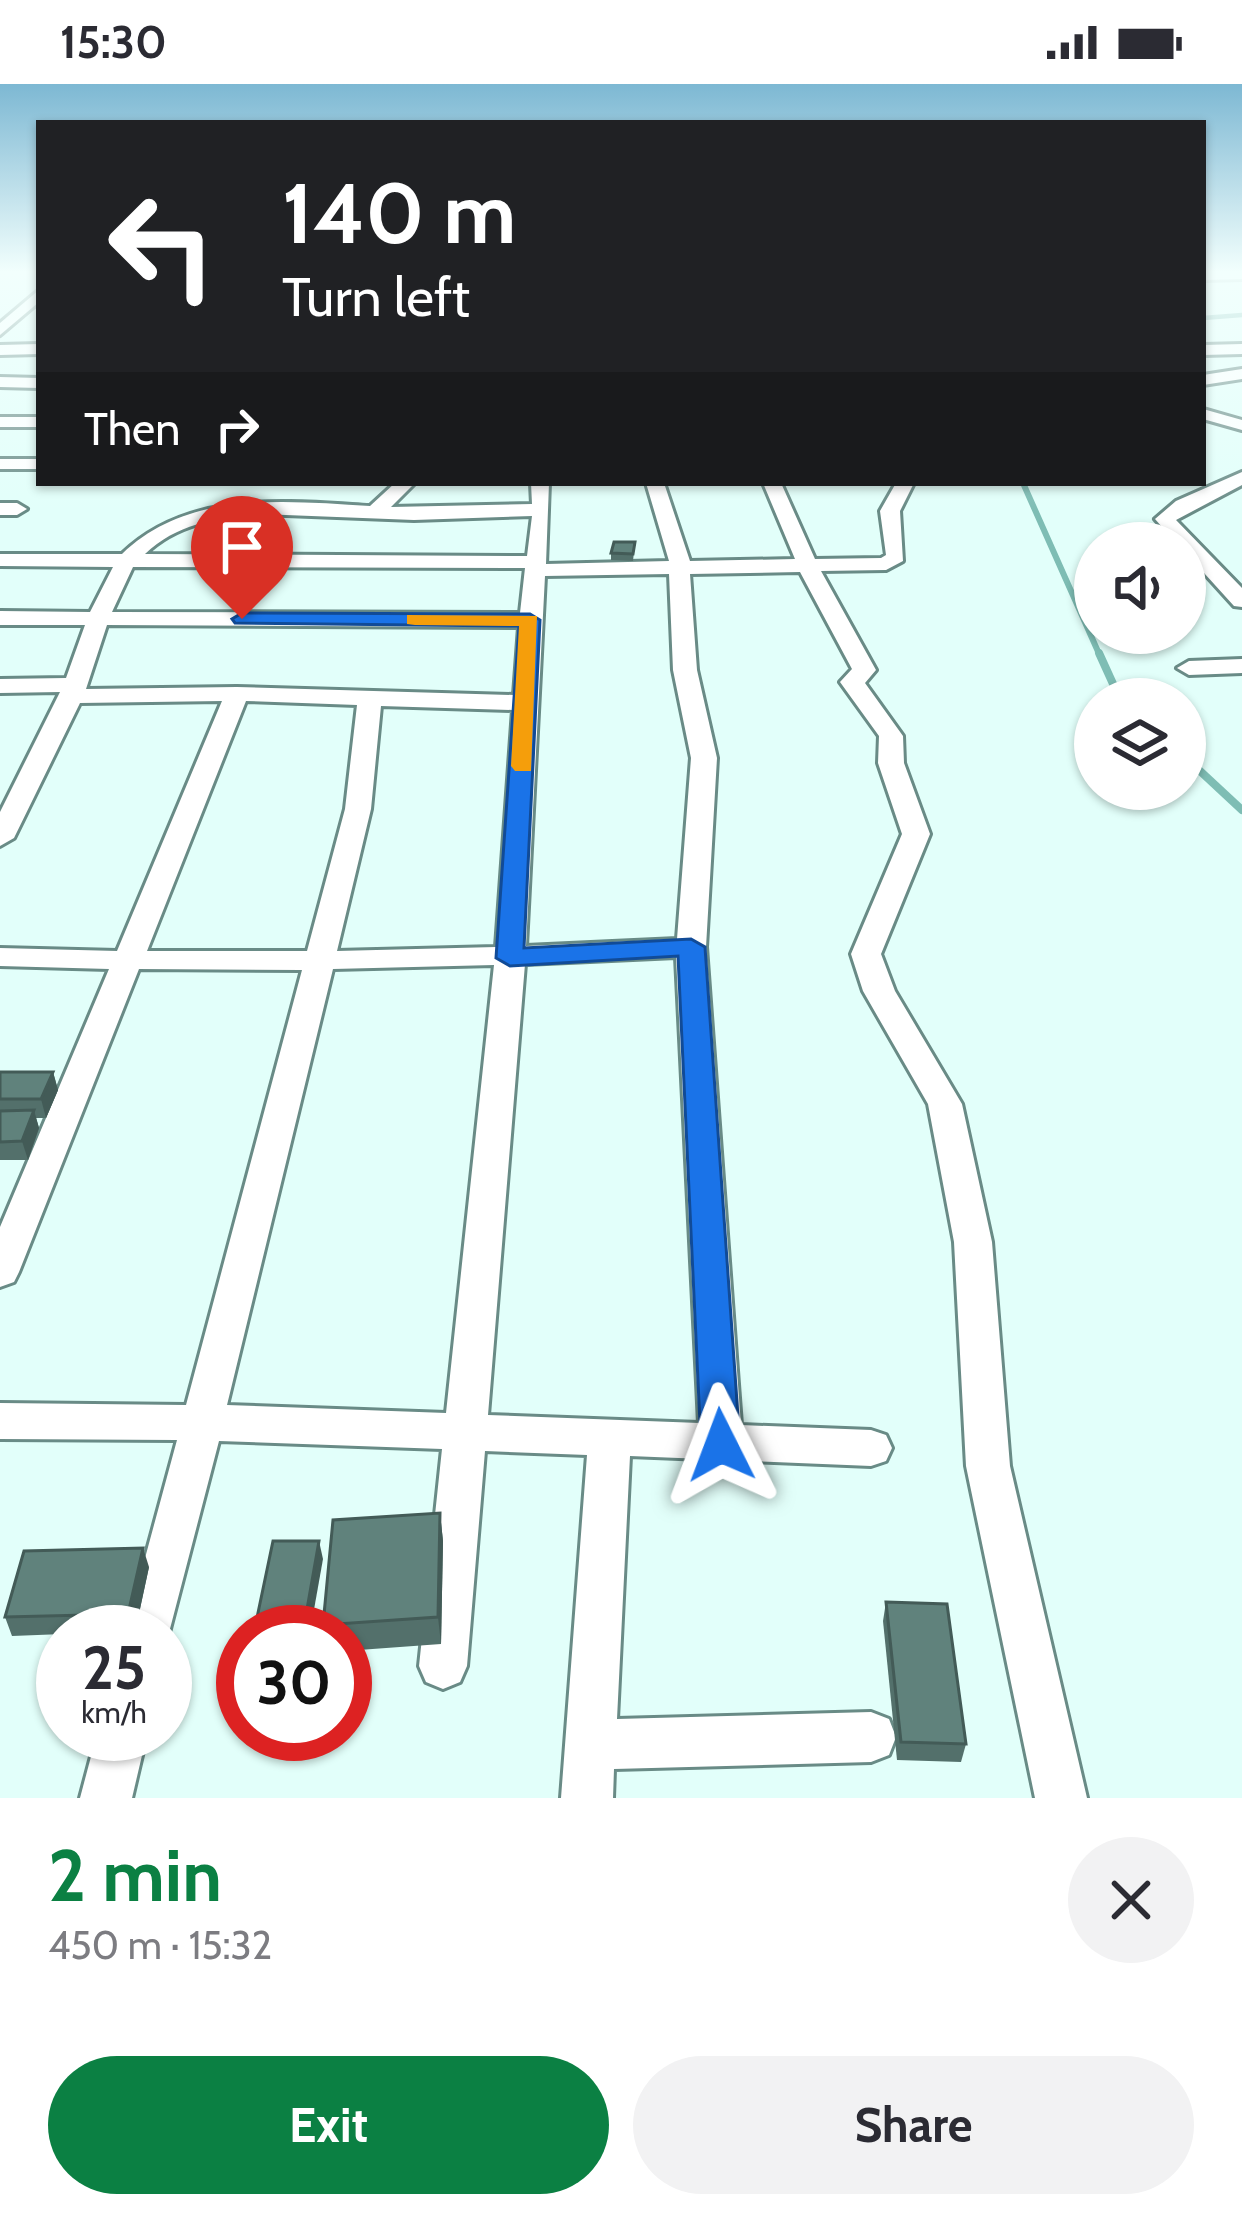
<!DOCTYPE html>
<html lang="en">
<head>
<meta charset="utf-8">
<style>
	body { margin:0; font-family:Cabin,sans-serif; background:#f2f2f3; color:#2b2b33; height:100vh; display:flex; flex-direction:column; font-size:45px; white-space:nowrap }
	* { box-sizing:border-box; margin:0 }
	p { font-size:39px; color:#7c7c81 }
	.icon { flex:none; width:66px; height:66px; fill:none; stroke:currentColor; stroke-width:2; stroke-linecap:round; stroke-linejoin:round }
	.map { position:relative; height:1714px; overflow:hidden }
	.side { display:flex; flex-direction:column; background:#fff; flex:1 }
	.side>* { flex:none }
	.top-card { position:absolute; left:36px; top:36px; width:1170px; height:366px; border-radius:0px; box-shadow:0 3px 9px #0004; background:#202124; color:#fff; overflow:hidden }
	.fabs { position:absolute; left:1074px; top:438px; display:grid; gap:24px }
	.fabs a { display:grid; place-items:center; width:132px; height:132px; border-radius:50%; background:#fff; box-shadow:0 3px 9px #0004; font-size:60px }
	.speed { position:absolute; left:36px; top:1521px; display:flex; gap:24px; font-size:60px; font-weight:700; text-align:center }
	.speed>* { display:grid; place-content:center; width:156px; height:156px; border-radius:50%; background:#fff; box-shadow:0 3px 9px #0004; line-height:1 }
	.speed small { font-size:30px; font-weight:400 }
	.speed .limit { border:18px solid #d22; background:#fff; color:#111 }
	.pin { position:absolute; display:grid; place-items:center; width:102px; height:102px; color:#fff; margin:-123px -51px; border-radius:50% 50% 50% 0; rotate:-45deg; box-shadow:0 0 12px #0007 }
	.pin .icon { rotate:45deg }
	.me { position:absolute; width:132px; margin:-66px; rotate:357deg; stroke-linejoin:round; filter:drop-shadow(0 0 9px #0008) }
	.turn { display:flex; align-items:center; gap:42px; height:252px; padding:0 48px; font-size:54px }
	.turn .icon { width:156px; height:156px; stroke-width:2.5 }
	.turn b { display:block; font-size:84px; line-height:102px }
	.then { display:flex; align-items:center; height:114px; padding:0 48px; background:#0003; gap:24px; font-size:45px }
	.round { display:grid; place-items:center; flex:none; width:126px; height:126px; border-radius:63px; background:#f2f2f3 }
	.head { display:flex; align-items:center; justify-content:space-between; height:204px; padding:0 48px }
	h1 { font-size:72px; font-weight:700; line-height:90px; color:#0b8043 }
	.cta { display:flex; gap:24px; margin-top:auto; padding:24px 48px }
	.cta a { flex:1; height:138px; border-radius:72px; background:#0b8043; color:#fff; font-size:48px; font-weight:700; line-height:138px; text-align:center }
	.cta a+a { background:#f2f2f3; color:#2b2b33 }
	.status { display:flex; justify-content:space-between; align-items:center; height:84px; padding:0 60px; background:#fff; direction:ltr }
	.status svg { height:33px; fill:currentColor }
	.map>svg:first-child { display:block }
</style>
</head>
<body>
<div class="status"><b>15:30</b><svg viewBox="0 0 49 12"><path d="M0 12V9h3v3zM5 12V6h3v6zM10 12V3h3v9zM15 12V0h3v12zM26 1h20v11H26zM47 4h2v5h-2z"/></svg></div>
<div class="map">
<svg width="1242" height="1714" viewBox="0 0 1242 1714">
	<rect width="100%" height="100%" fill="#e2fffa"/>
	<g fill="none" stroke-linecap="round" stroke-linejoin="round">
		<polyline stroke="#7ebdb4" stroke-width="4.5" points="1203,234 1242,231"/>
		<polyline stroke="#7ebdb4" stroke-width="6" points="1023,399 1100,572"/>
		<g stroke="#7ebdb4" stroke-width="8">
			<polyline points="1099,569 1114,602 1127,615"/>
			<polyline points="1185,673 1242,726"/>
		</g>
		<defs>
			<g id="minor">
				<polygon points="1242,187 1242,195 1203,196 1203,188"/>
				<polygon points="39,206 39,218 0,251 0,239"/>
				<polygon points="39,260 39,270 0,271 0,261"/>
				<polygon points="1242,260 1242,270 1203,271 1203,261"/>
				<polygon points="1242,285 1242,295 1203,301 1203,291"/>
				<polygon points="0,293 39,294 39,304 0,303"/>
				<polygon points="1203,325 1242,336 1242,346 1203,335"/>
				<rect x="0" y="333" width="39" height="10"/>
				<rect x="0" y="375" width="39" height="10"/>
				<polygon points="1242,388 1242,401 1176,436 1242,504 1242,523 1234,522 1185,468 1185,459 1176,459 1155,435 1176,417"/>
				<path d="M395,399H415L391,423L532,420L531,399H549L546,480L669,477L646,399H664L690,477L795,475L763,399H781L815,475L881,474L886,471L880,427L896,399H914L900,427L903,477L886,486L821,487L876,586L865,599L903,652L904,679L930,750L881,870L895,907L962,1020L992,1158L1010,1382L1087,1714H1035L966,1382L954,1158L928,1020L863,907L851,870L902,750L878,679L879,652L840,598L852,585L800,488L690,490L697,586L717,674L706,863L741,1341L871,1346L886,1351L892,1364L886,1377L871,1382L630,1372L617,1635L871,1628L889,1635L896,1653L889,1671L871,1678L614,1685L613,1714H561L587,1371L485,1367L467,1582L460,1598L443,1605L426,1598L419,1582L442,1365L219,1357L165,1564V1548H125L177,1356L0,1355V1319L186,1321L302,886L139,885L19,1188L14,1198L0,1203V1143L109,885L0,882V864L117,867L222,617L80,619L14,754L0,762V728L60,608L0,609V595L66,594L85,541H0V527L90,528L113,483L0,482V470H122C188,406 284,417 370,422ZM260,430L414,436L532,432L527,472L145,470C177,439 217,434 260,430ZM133,483L525,484L520,529L112,528ZM669,490L673,586L691,674L677,855L526,862L545,492ZM107,541L519,543L514,611L237,603L86,605ZM246,617L357,621L345,725L307,867H147ZM381,622L513,626L496,863L337,867L371,725ZM676,873L699,1339L488,1331L525,880ZM494,881L446,1329L227,1321L333,885Z"/>
				<polygon points="0,419 17,419 27,425 17,431 0,431"/>
				<polygon points="1242,575 1242,589 1189,591 1177,584 1189,577"/>
				<polygon points="97,1650 147,1650 132,1714 80,1714"/>
			</g>
		</defs>
		<use href="#minor" stroke="#698b86" stroke-width="6"/>
		<use href="#minor" fill="#fff" fill-rule="evenodd"/>
	</g>
	<g fill="#53706b">
		<polygon points="635,458 633,477 611,476 611,469"/>
		<polygon points="0,988 53,988 58,1006 46,1034 36,1034 39,1044 28,1076 0,1076"/>
		<polygon points="440,1429 443,1457 441,1560 345,1567 345,1548 325,1548 323,1541"/>
		<polygon points="149,1483 135,1548 63,1548 63,1550 12,1552 5,1533"/>
		<polygon points="886,1518 966,1660 961,1678 897,1676 883,1537"/>
	</g>
	<g fill="#435b57">
		<polygon points="53,988 58,1006 46,1034 41,1015"/>
		<polygon points="34,1026 39,1044 28,1076 22,1057"/>
		<polygon points="440,1429 443,1457 441,1560 438,1533"/>
		<polygon points="319,1457 323,1475 310,1548 303,1548"/>
		<polygon points="143,1464 149,1483 135,1548 128,1530"/>
	</g>
	<g fill="#60827c" stroke="#435b57" stroke-width="3">
		<polygon points="614,458 635,458 633,470 611,469"/>
		<polygon points="0,988 53,988 41,1015 0,1015"/>
		<polygon points="34,1026 22,1057 0,1058 0,1027"/>
		<polygon points="440,1429 438,1533 323,1541 333,1436"/>
		<polygon points="273,1457 319,1457 303,1548 254,1548"/>
		<polygon points="143,1464 128,1530 5,1533 24,1467"/>
		<polygon points="886,1518 947,1520 966,1660 901,1658"/>
	</g>
	<linearGradient id="sky" x2="0" y2="1"><stop stop-color="#7db8d3"/><stop offset="0.44" stop-color="#f2fffd"/><stop offset="1" stop-color="#f2fffd" stop-opacity="0"/></linearGradient>
	<rect width="1242" height="427" fill="url(#sky)"/>
	<polygon fill="#1a73e8" stroke="#114b97" stroke-width="3" points="242,529 530,530 540,536 524,864 691,855 705,863 740,1361 734,1373 721,1378 707,1373 701,1361 678,872 510,882 496,874 519,542 235,539 232,535"/>
	<polygon fill="#f59e0b" points="407,531 537,532 531,687 515,687 511,682 519,542 415,541 407,540"/>
</svg>
<div class="fabs">
<a><svg class="icon" aria-label="sound" viewBox="0 0 24 24"><path d="M4 9h4l5-4v14l-5-4H4zM17 9q2 3 0 6"/></svg></a>
<a><svg class="icon" aria-label="layers" viewBox="0 0 24 24"><path d="M12 4l9 5-9 5-9-5zM3 14l9 5 9-5"/></svg></a>
</div>
<div class="speed"><div>25<small>km/h</small></div><div class="limit">30</div></div>
<div class="pin" style="left:242px;top:535px;background:#d93025"><svg class="icon" aria-label="arrive" viewBox="0 0 24 24"><path d="M6 21V4h12l-3 4 3 4H6"/></svg></div>
<svg class="me" style="left:721px;top:1361px" viewBox="-20 -20 40 40"><path d="M0-17L14 15 0 8-14 15z" fill="#1a73e8" stroke="#fff" stroke-width="4"/></svg>
<div class="top-card">
<div class="turn"><svg class="icon" aria-label="left" viewBox="0 0 24 24"><path d="M17 20v-9H6M10 6l-5 5 5 5"/></svg><div><b>140 m</b>Turn left</div></div>
<div class="then">Then<svg class="icon" aria-label="right" viewBox="0 0 24 24"><path d="M7 20v-9h11M14 6l5 5-5 5"/></svg></div>
</div>
</div>
<section class="side">
<div class="head"><div><h1>2 min</h1><p>450 m · 15:32</p></div><a class="round"><svg class="icon" aria-label="close" viewBox="0 0 24 24"><path d="M6 6l12 12M18 6L6 18"/></svg></a></div>
<div class="cta"><a>Exit</a><a>Share</a></div>
</section>
</body>
</html>
